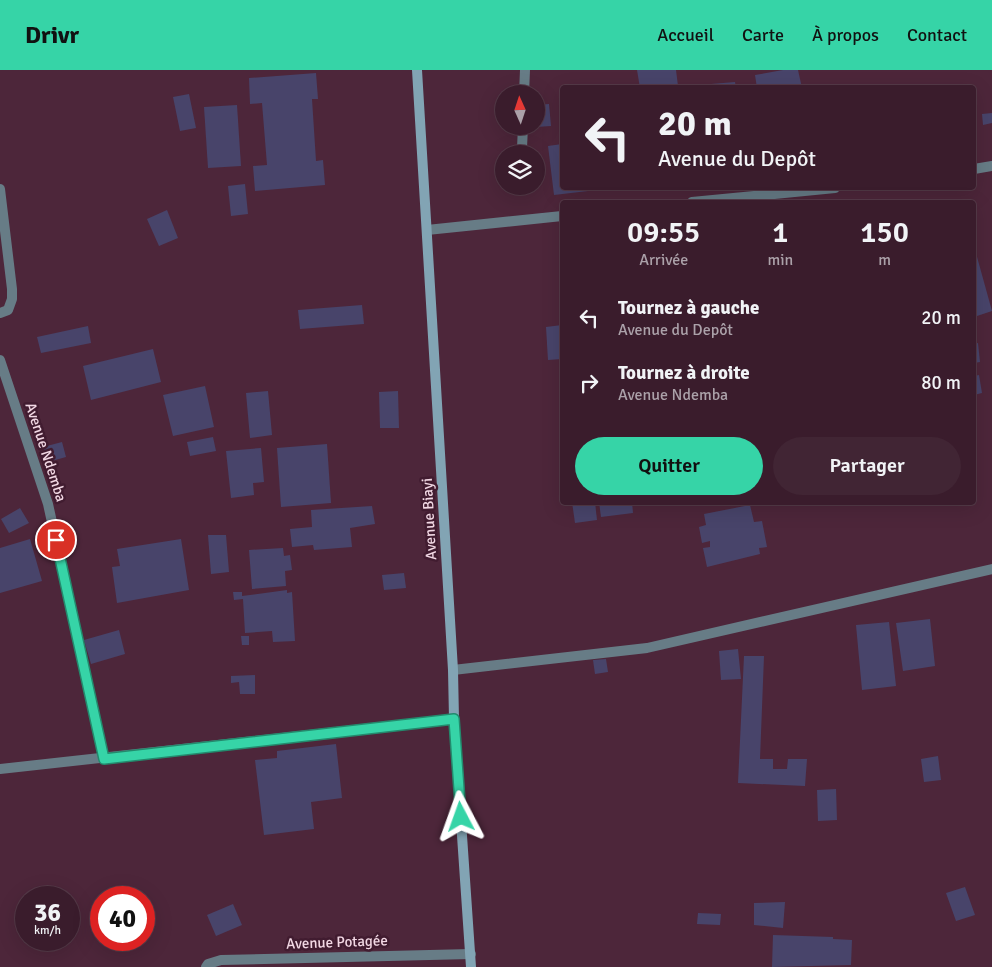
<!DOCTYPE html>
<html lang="fr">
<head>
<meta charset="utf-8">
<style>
	body { margin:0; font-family:Signika,sans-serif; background:#412534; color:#f1f3f6; height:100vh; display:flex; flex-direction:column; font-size:19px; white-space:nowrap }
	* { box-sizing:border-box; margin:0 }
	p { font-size:16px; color:#aba1a9 }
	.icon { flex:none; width:28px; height:28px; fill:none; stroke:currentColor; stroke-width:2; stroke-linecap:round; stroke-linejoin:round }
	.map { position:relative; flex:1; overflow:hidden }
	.panel { position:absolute; left:560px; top:130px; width:416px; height:305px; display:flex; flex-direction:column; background:#3a1c2c; border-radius:5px; box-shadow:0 5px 20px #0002,0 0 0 1px #543a48 }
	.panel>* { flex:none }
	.top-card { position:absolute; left:560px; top:15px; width:416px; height:105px; border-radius:5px; box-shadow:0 5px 20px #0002,0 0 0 1px #543a48; background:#3a1c2c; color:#f1f3f6; overflow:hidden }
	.needle { width:32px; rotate:357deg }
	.buttons { position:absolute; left:495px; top:15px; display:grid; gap:10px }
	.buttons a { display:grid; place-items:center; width:50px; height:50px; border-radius:50%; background:#3a1c2c; box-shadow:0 5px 20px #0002,0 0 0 1px #543a48; font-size:25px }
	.speed { position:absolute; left:15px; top:816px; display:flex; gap:10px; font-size:25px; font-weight:700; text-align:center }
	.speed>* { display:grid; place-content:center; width:65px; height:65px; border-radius:50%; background:#3a1c2c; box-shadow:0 5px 20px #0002,0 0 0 1px #543a48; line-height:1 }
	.speed small { font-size:12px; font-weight:400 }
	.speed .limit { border:8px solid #d22; background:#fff; color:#111 }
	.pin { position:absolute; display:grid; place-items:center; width:42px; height:42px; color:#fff; margin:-21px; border:2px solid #fff; border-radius:50%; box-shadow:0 1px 5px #0007 }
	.me { position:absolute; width:55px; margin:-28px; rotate:356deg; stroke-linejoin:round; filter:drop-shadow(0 0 4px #0008) }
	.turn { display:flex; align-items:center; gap:18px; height:105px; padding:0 15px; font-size:22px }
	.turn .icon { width:65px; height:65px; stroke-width:2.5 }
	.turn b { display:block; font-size:35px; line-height:42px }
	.eta { display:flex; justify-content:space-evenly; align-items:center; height:85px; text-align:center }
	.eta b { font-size:30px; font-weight:600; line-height:35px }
	.action { display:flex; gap:10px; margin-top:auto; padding:10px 15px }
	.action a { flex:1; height:58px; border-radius:30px; background:#36d4a7; color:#111; font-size:20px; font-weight:600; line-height:58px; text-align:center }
	.action a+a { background:#412534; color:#f1f3f6 }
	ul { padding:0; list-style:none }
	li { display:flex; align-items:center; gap:15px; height:65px; padding:0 15px }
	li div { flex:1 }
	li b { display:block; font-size:19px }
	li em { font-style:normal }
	header { display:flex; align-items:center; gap:30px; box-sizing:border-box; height:70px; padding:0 25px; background:#36d4a7; color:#111 }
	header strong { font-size:24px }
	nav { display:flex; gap:28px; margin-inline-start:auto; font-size:18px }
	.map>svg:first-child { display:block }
</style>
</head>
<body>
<header>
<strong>Drivr</strong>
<nav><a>Accueil</a><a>Carte</a><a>À propos</a><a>Contact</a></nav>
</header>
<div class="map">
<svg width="992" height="897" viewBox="0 0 992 897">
	<rect width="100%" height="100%" fill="#4d263a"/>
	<g fill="#48446a">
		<polygon points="637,0 676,0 678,16 640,18"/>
		<polygon points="783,0 798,0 802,18 757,18 755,5"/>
		<polygon points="316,3 318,29 312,29 316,91 323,90 325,115 255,121 253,96 267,95 262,33 250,34 249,8"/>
		<polygon points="735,12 736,18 711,18 711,14"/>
		<polygon points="189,24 196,58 180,61 173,27"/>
		<polygon points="549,34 551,56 536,57 536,35"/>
		<polygon points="237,35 241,96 208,98 204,37"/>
		<polygon points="992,43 992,53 983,55 982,44"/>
		<polygon points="562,74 562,118 588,118 588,121 554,125 548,76"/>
		<polygon points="245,114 248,144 231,146 228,116"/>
		<polygon points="167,140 178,168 159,176 147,149"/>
		<polygon points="974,176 992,241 974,247"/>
		<polygon points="362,235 364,254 300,259 298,240"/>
		<polygon points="562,255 562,289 548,290 546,257"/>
		<polygon points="88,256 91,273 41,283 37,267"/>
		<polygon points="978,273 980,292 974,293 974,274"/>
		<polygon points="153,279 161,312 91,330 83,296"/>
		<polygon points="979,305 982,323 974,325 974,306"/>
		<polygon points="205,316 214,357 173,366 163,325"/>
		<polygon points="268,321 272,365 250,368 246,323"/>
		<polygon points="398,321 399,358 380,358 379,322"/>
		<polygon points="213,367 216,381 190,386 187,372"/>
		<polygon points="62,372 66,387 48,392 43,377"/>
		<polygon points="327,374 331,433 281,437 277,378"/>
		<polygon points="261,378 264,412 253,413 254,425 231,428 226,381"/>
		<polygon points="572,432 595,432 597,450 575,453"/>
		<polygon points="599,432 632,432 633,443 601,447"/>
		<polygon points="750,435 754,452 762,451 767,477 759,478 760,484 707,497 703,478 710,477 710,471 702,473 699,457 706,455 704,444"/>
		<polygon points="372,436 375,454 350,458 352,477 314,480 313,475 292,477 290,459 312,457 311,440"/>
		<polygon points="20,438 29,453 9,463 1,449"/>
		<polygon points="208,465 226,465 229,502 211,504"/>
		<polygon points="30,469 42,511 0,523 0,478"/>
		<polygon points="181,469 189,520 117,533 112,497 120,496 117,479"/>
		<polygon points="283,478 284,486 290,485 292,500 285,501 286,516 252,519 249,480"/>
		<polygon points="404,503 406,518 384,520 382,505"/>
		<polygon points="287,520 287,523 292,522 295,571 273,572 272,561 245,563 243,529 234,530 233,522 242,522 242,526"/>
		<polygon points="930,549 935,596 903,601 896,553"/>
		<polygon points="889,552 896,616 862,620 856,555"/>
		<polygon points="119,560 125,584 91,594 84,570"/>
		<polygon points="241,566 249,566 249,575 242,575"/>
		<polygon points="738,579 741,609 721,610 719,581"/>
		<polygon points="744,586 764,586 760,689 773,689 773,699 787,699 788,689 807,689 805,716 738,713"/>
		<polygon points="606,589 608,602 595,604 593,590"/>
		<polygon points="255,605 255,624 240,624 239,612 231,613 231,606"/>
		<polygon points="336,674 342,728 311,732 314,759 264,765 255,690 277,688 277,681"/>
		<polygon points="938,686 941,710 924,712 921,689"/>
		<polygon points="836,719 837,750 818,751 817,720"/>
		<polygon points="965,817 975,845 956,851 946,823"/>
		<polygon points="785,832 783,858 754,855 754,833"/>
		<polygon points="233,834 242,855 216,866 207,845"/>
		<polygon points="698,843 721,844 720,855 697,854"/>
		<polygon points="773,865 833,867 833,869 852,870 851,895 772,897"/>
	</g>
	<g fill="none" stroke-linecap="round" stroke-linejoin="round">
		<g stroke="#677c86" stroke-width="10">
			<polyline points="524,24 525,0"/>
			<polyline points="522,78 523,56"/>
			<polyline points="974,99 992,96"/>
			<polyline points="0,119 12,219 12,229 8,240 0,243"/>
			<polyline points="692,132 835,118"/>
			<polyline points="427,160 562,146"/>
			<polyline points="0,290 48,434 104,689"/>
			<polyline points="453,600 647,578 992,499"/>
			<polyline points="0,699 454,649"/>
			<polyline points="206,897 208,894 221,890 471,884"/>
		</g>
		<polyline stroke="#82a4b4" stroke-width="10" points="417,0 453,600 454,649 471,897"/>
	</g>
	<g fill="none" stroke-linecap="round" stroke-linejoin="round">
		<defs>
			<polyline id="route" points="56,470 104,689 454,649 461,747"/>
		</defs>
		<use href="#route" stroke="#238a6d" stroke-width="12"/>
		<use href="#route" stroke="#36d4a7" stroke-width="9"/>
	</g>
	<g text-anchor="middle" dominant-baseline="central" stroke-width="5" stroke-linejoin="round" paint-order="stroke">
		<g font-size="15" fill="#f2d8e4" stroke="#411c30">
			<text transform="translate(46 382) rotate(72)">Avenue Ndemba</text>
			<text transform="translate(429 449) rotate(-93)">Avenue Biayi</text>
			<text transform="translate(337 872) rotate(-2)">Avenue Potagée</text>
		</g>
	</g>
</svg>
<div class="buttons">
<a><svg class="needle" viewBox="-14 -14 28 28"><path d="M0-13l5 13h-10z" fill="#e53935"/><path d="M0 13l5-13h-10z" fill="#aba1a9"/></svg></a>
<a><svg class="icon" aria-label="layers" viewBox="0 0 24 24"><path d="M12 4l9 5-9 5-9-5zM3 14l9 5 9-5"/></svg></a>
</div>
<div class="speed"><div>36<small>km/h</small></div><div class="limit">40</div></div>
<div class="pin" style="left:56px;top:470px;background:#d93025"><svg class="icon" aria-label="arrive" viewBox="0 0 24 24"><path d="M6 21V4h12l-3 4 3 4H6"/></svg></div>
<svg class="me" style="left:461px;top:747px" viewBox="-20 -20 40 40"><path d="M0-17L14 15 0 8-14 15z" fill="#36d4a7" stroke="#fff" stroke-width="4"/></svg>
<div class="top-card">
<div class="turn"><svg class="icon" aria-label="left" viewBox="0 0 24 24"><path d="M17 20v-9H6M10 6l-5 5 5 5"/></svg><div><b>20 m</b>Avenue du Depôt</div></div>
</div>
<section class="panel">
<div class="eta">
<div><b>09:55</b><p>Arrivée</p></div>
<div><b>1</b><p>min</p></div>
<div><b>150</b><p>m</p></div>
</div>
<ul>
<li><svg class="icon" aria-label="left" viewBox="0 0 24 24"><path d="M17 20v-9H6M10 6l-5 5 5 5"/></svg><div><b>Tournez à gauche</b><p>Avenue du Depôt</p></div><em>20 m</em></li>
<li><svg class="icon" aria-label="right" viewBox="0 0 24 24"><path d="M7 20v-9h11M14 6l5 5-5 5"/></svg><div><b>Tournez à droite</b><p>Avenue Ndemba</p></div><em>80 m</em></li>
</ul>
<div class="action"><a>Quitter</a><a>Partager</a></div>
</section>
</div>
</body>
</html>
